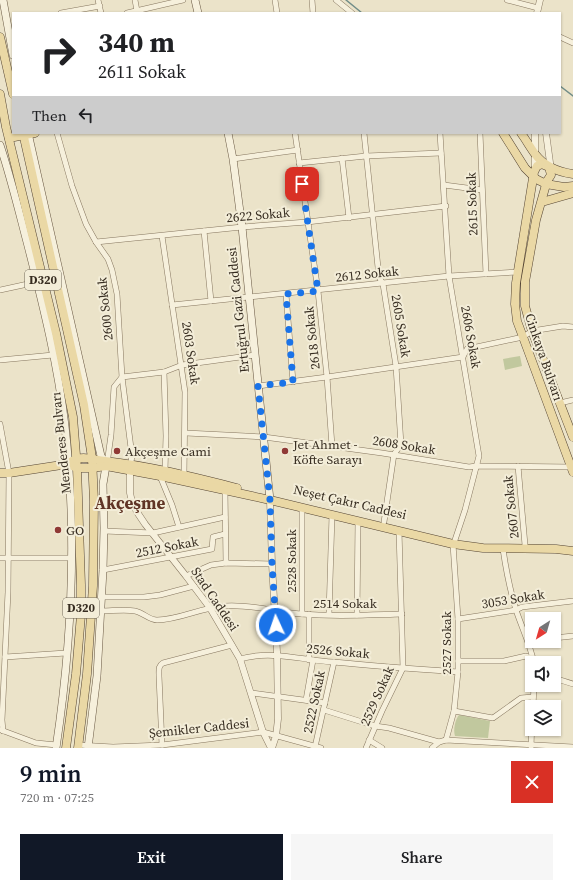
<!DOCTYPE html>
<html lang="en">
<head>
<meta charset="utf-8">
<style>
	body { margin:0; font-family:"Source Serif 4",serif; background:#f6f6f6; color:#202124; height:100vh; display:flex; flex-direction:column; font-size:15px; white-space:nowrap }
	* { box-sizing:border-box; margin:0 }
	p { font-size:13px; color:#757577 }
	.icon { flex:none; width:22px; height:22px; fill:none; stroke:currentColor; stroke-width:2; stroke-linecap:round; stroke-linejoin:round }
	.map { position:relative; height:748px; overflow:hidden }
	.panel { display:flex; flex-direction:column; background:#fff; flex:1 }
	.panel>* { flex:none }
	.top-card { position:absolute; left:12px; top:12px; width:549px; height:122px; border-radius:0px; box-shadow:0 1px 3px #0004; background:#fff; color:#202124; overflow:hidden }
	.needle { width:26px; rotate:217deg }
	.tools { position:absolute; left:525px; top:612px; display:grid; gap:8px }
	.tools a { display:grid; place-items:center; width:36px; height:36px; border-radius:0px; background:#fff; box-shadow:0 1px 3px #0004; font-size:20px }
	.pin { position:absolute; display:grid; place-items:center; width:34px; height:34px; color:#fff; margin:-17px; border-radius:8px; box-shadow:0 2px 6px #0006 }
	.me { position:absolute; width:44px; margin:-22px; rotate:357deg; stroke-linejoin:round; filter:drop-shadow(0 0 3px #0008) }
	.turn { display:flex; align-items:center; gap:14px; height:84px; padding:0 20px; font-size:18px }
	.turn .icon { width:52px; height:52px; stroke-width:2.5 }
	.turn b { display:block; font-size:28px; line-height:34px }
	.then { display:flex; align-items:center; height:38px; padding:0 20px; background:#0003; gap:8px; font-size:15px }
	.round { display:grid; place-items:center; flex:none; width:42px; height:42px; border-radius:0px; background:#f6f6f6 }
	.head { display:flex; align-items:center; justify-content:space-between; height:68px; padding:0 20px }
	h1 { font-size:24px; font-weight:600; line-height:30px; color:#111827 }
	.primary-button { display:flex; gap:8px; margin-top:auto; padding:8px 20px }
	.primary-button a { flex:1; height:46px; border-radius:0px; background:#111827; color:#fff; font-size:16px; font-weight:600; line-height:46px; text-align:center }
	.primary-button a+a { background:#f6f6f6; color:#202124 }
	.map>svg:first-child { display:block }
</style>
</head>
<body>
<div class="map">
<svg width="573" height="748" viewBox="0 0 573 748">
	<rect width="100%" height="100%" fill="#ebe3c9"/>
	<g fill="#c1c89e">
		<polygon points="520,356 522,366 505,370 503,359"/>
		<path d="M459,715L490,721L488,738L455,736C453,730 455,720 459,715Z"/>
	</g>
	<g fill="none" stroke-linecap="round" stroke-linejoin="round">
		<g stroke="#718d88" stroke-width="1.5">
			<polyline points="346,0 362,13"/>
			<polyline points="560,86 573,96"/>
		</g>
		<defs>
			<g id="minor">
				<polyline points="98,0 101,13"/>
				<polyline points="135,0 137,11"/>
				<polyline points="275,0 277,13"/>
				<polyline points="312,0 313,13"/>
				<polyline points="336,0 352,13"/>
				<polyline points="507,0 538,8"/>
				<polyline points="61,13 100,6"/>
				<polyline points="127,13 183,0"/>
				<polyline points="560,37 573,43"/>
				<polyline points="57,133 72,186 86,224 96,242 108,259 112,270 117,294 122,377 114,387 111,435 107,464"/>
				<polyline points="295,133 318,291 327,377 332,446"/>
				<polyline points="364,133 379,277 383,284 396,366 401,445 394,454 384,522"/>
				<polyline points="440,133 449,276 479,456 465,510 455,540"/>
				<polyline points="480,133 486,274"/>
				<polyline points="342,158 349,218"/>
				<polyline points="233,159 298,150"/>
				<polyline points="299,163 366,156 441,153"/>
				<polyline points="444,185 482,190"/>
				<polyline points="204,231 211,301"/>
				<polyline points="162,236 185,392 184,475"/>
				<polyline points="96,242 242,227 307,222 446,206"/>
				<polyline points="0,290 37,282"/>
				<polyline points="286,294 293,382"/>
				<polyline points="172,305 449,276 517,272"/>
				<polyline points="0,360 53,355"/>
				<polyline points="164,372 166,436 165,471"/>
				<polyline points="258,386 327,377 463,357 467,349 523,337 532,331 563,326 573,327"/>
				<polyline points="560,403 573,400"/>
				<polyline points="0,424 9,473 8,592 2,720 3,731"/>
				<polyline points="186,433 264,437 382,453 469,467 476,466 571,467"/>
				<polyline points="518,466 525,545"/>
				<polyline points="130,467 132,456 122,377 164,372 182,365 255,355"/>
				<polyline points="160,476 172,505 179,527"/>
				<polyline points="225,490 226,563"/>
				<polyline points="104,531 153,533 225,517"/>
				<path d="M503,549C506,570 510,590 516,610C522,628 530,644 534,663"/>
				<polyline points="0,558 72,558"/>
				<polyline points="103,570 212,549 213,537 225,534"/>
				<polyline points="186,576 211,565 226,563 272,564"/>
				<polyline points="102,597 144,597 160,595 194,586"/>
				<path d="M101,611C112,611 125,609 135,611C144,613 149,620 157,620C180,620 202,607 225,606C251,604 276,612 301,614C334,617 368,615 402,614"/>
				<polyline points="302,614 302,508"/>
				<polyline points="309,614 309,660"/>
				<polyline points="329,614 332,515"/>
				<polyline points="357,615 358,521"/>
				<polyline points="458,619 516,610 522,607 573,601"/>
				<polyline points="554,638 573,636"/>
				<polyline points="5,657 66,653"/>
				<path d="M240,659C270,650 303,660 333,662C375,666 416,669 458,672"/>
				<polyline points="458,661 504,661 526,656 529,657 532,661"/>
				<polyline points="554,678 573,684"/>
				<polyline points="252,693 325,703"/>
				<polyline points="306,700 313,660"/>
				<polyline points="533,707 534,685"/>
				<polyline points="324,710 375,726 389,728 439,742"/>
				<polyline points="454,711 493,718 521,698 533,697"/>
				<polyline points="1,730 36,743 57,745"/>
				<polyline points="369,740 382,748"/>
				<polyline points="446,740 454,711 458,672 458,619 453,544"/>
				<polyline points="78,745 113,747 162,745 263,732 321,748"/>
				<path d="M162,745L159,676C159,670 158,666 163,663L232,645"/>
				<polyline points="315,747 334,662"/>
				<polyline points="531,747 532,719"/>
				<polyline points="366,748 382,711 403,668 399,531"/>
				<polyline points="432,748 439,742 446,740 573,747"/>
			</g>
			<g id="tertiary">
				<polyline points="537,13 540,0"/>
				<polyline points="546,133 551,170"/>
				<polyline points="535,169 535,133"/>
				<polyline points="130,471 130,493 132,502 137,512 145,524 186,576 210,608 240,659 263,732 271,748"/>
				<polyline points="270,500 272,564 277,652 278,719 276,736 272,748"/>
			</g>
			<g id="secondary">
				<polyline points="3,0 13,55"/>
				<polyline points="195,0 198,13"/>
				<polyline points="28,133 101,456 103,459 108,461"/>
				<polyline points="228,133 233,159 242,227 270,500"/>
				<path d="M0,145C11,178 19,212 28,246C43,305 58,365 65,426C77,533 72,642 56,748"/>
				<polyline points="88,748 97,676 103,570 104,528 103,484 106,466"/>
			</g>
			<g id="primary">
				<polyline points="0,37 13,94"/>
				<polyline points="0,94 6,127 56,333 73,417 77,468 81,585 81,615 76,674 66,748"/>
				<polyline points="23,133 84,405 92,458 94,501 93,586 87,674 78,748"/>
				<polyline points="503,133 525,168 536,179 546,184 564,187 573,186"/>
				<path d="M521,133C526,140 530,147 535,154C544,166 558,172 573,174"/>
				<polyline points="9,138 35,133"/>
				<polyline points="542,202 573,193"/>
				<polyline points="573,437 532,331 525,306 525,282 536,220 547,181 551,175 549,167 542,164 537,166 534,172 516,283 515,304 517,321 523,337 573,472"/>
				<path d="M72,461C83,455 93,460 105,461C150,466 193,477 237,488"/>
				<polyline points="0,473 9,473 68,464 77,468 92,468 106,466 160,476 270,500 453,544 483,548 556,549 573,551"/>
			</g>
		</defs>
		<use href="#minor" stroke="#86765f" stroke-width="6"/>
		<use href="#tertiary" stroke="#86765f" stroke-width="7"/>
		<use href="#secondary" stroke="#685742" stroke-width="8"/>
		<use href="#primary" stroke="#544433" stroke-width="9"/>
		<use href="#minor" stroke="#f6f0dc" stroke-width="5"/>
		<use href="#tertiary" stroke="#f6f0dc" stroke-width="6"/>
		<use href="#secondary" stroke="#f6f0dc" stroke-width="7"/>
		<use href="#primary" stroke="#ead8a5" stroke-width="8"/>
	</g>
	<g fill="none" stroke-linecap="round" stroke-linejoin="round">
		<polyline stroke="#1a73e8" stroke-width="7" stroke-dasharray="0 12.6" points="276,625 272,564 270,500 258,386 293,382 286,294 318,291 302,184"/>
	</g>
	<g fill="#8f3935" stroke="#f3edd8" stroke-width="1.5">
		<circle cx="117" cy="451" r="4"/>
		<circle cx="285" cy="451" r="4"/>
		<circle cx="58" cy="530" r="4"/>
	</g>
	<g text-anchor="middle" dominant-baseline="central" stroke-width="4" stroke-linejoin="round" paint-order="stroke">
		<g fill="#f3edd8" stroke="#6f6758" stroke-width="1">
			<rect x="25" y="270" width="36" height="20" rx="3"/>
			<rect x="63" y="598" width="36" height="20" rx="3"/>
		</g>
		<g font-size="12" font-weight="bold" fill="#372d21">
			<text x="43" y="280">D320</text>
			<text x="81" y="608">D320</text>
		</g>
		<g font-size="13" fill="#372d21" stroke="#f3edd8">
			<text transform="translate(472 204) rotate(-92)">2615 Sokak</text>
			<text transform="translate(258 215) rotate(-5)">2622 Sokak</text>
			<text transform="translate(367 274) rotate(-6)">2612 Sokak</text>
			<text transform="translate(105 309) rotate(-96)">2600 Sokak</text>
			<text transform="translate(238 310) rotate(-96)">Ertuğrul Gazi Caddesi</text>
			<text transform="translate(401 326) rotate(81)">2605 Sokak</text>
			<text transform="translate(471 337) rotate(80)">2606 Sokak</text>
			<text transform="translate(312 338) rotate(-96)">2618 Sokak</text>
			<text transform="translate(191 353) rotate(82)">2603 Sokak</text>
			<text transform="translate(544 357) rotate(71)">Cinkaya Bulvarı</text>
			<text transform="translate(61 443) rotate(-96)">Menderes Bulvarı</text>
			<text transform="translate(404 445) rotate(9)">2608 Sokak</text>
			<text transform="translate(350 502) rotate(13)">Neşet Çakır Caddesi</text>
			<text transform="translate(511 507) rotate(-96)">2607 Sokak</text>
			<text transform="translate(167 547) rotate(-11)">2512 Sokak</text>
			<text transform="translate(291 561) rotate(-90)">2528 Sokak</text>
			<text transform="translate(215 599) rotate(56)">Stad Caddesi</text>
			<text transform="translate(513 599) rotate(-9)">3053 Sokak</text>
			<text x="345" y="603">2514 Sokak</text>
			<text transform="translate(446 643) rotate(-90)">2527 Sokak</text>
			<text transform="translate(338 651) rotate(5)">2526 Sokak</text>
			<text transform="translate(377 696) rotate(-66)">2529 Sokak</text>
			<text transform="translate(314 702) rotate(-78)">2522 Sokak</text>
			<text transform="translate(199 728) rotate(-6)">Şemikler Caddesi</text>
		</g>
		<g font-size="13" fill="#372d21" stroke="#f3edd8" text-anchor="start">
			<text x="293" y="444">Jet Ahmet -<tspan x="293" dy="15">Köfte Sarayı</tspan></text>
			<text x="125" y="451">Akçeşme Cami</text>
			<text x="66" y="530">GO</text>
		</g>
		<g font-size="17" font-weight="bold" fill="#603425" stroke="#f3edd8">
			<text x="130" y="503">Akçeşme</text>
		</g>
	</g>
</svg>
<div class="tools">
<a><svg class="needle" viewBox="-14 -14 28 28"><path d="M0-13l5 13h-10z" fill="#e53935"/><path d="M0 13l5-13h-10z" fill="#757577"/></svg></a>
<a><svg class="icon" aria-label="sound" viewBox="0 0 24 24"><path d="M4 9h4l5-4v14l-5-4H4zM17 9q2 3 0 6"/></svg></a>
<a><svg class="icon" aria-label="layers" viewBox="0 0 24 24"><path d="M12 4l9 5-9 5-9-5zM3 14l9 5 9-5"/></svg></a>
</div>
<div class="pin" style="left:302px;top:184px;background:#d93025"><svg class="icon" aria-label="arrive" viewBox="0 0 24 24"><path d="M6 21V4h12l-3 4 3 4H6"/></svg></div>
<svg class="me" style="left:276px;top:625px" viewBox="-20 -20 40 40"><circle r="17" fill="#1a73e8" stroke="#fff" stroke-width="3"/><path d="M0-11L8 9 0 5-8 9z" fill="#fff"/></svg>
<div class="top-card">
<div class="turn"><svg class="icon" aria-label="right" viewBox="0 0 24 24"><path d="M7 20v-9h11M14 6l5 5-5 5"/></svg><div><b>340 m</b>2611 Sokak</div></div>
<div class="then">Then<svg class="icon" aria-label="left" viewBox="0 0 24 24"><path d="M17 20v-9H6M10 6l-5 5 5 5"/></svg></div>
</div>
</div>
<section class="panel">
<div class="head"><div><h1>9 min</h1><p>720 m · 07:25</p></div><a class="round" style="background:#d93025;color:#fff"><svg class="icon" aria-label="close" viewBox="0 0 24 24"><path d="M6 6l12 12M18 6L6 18"/></svg></a></div>
<div class="primary-button"><a>Exit</a><a>Share</a></div>
</section>
</body>
</html>
